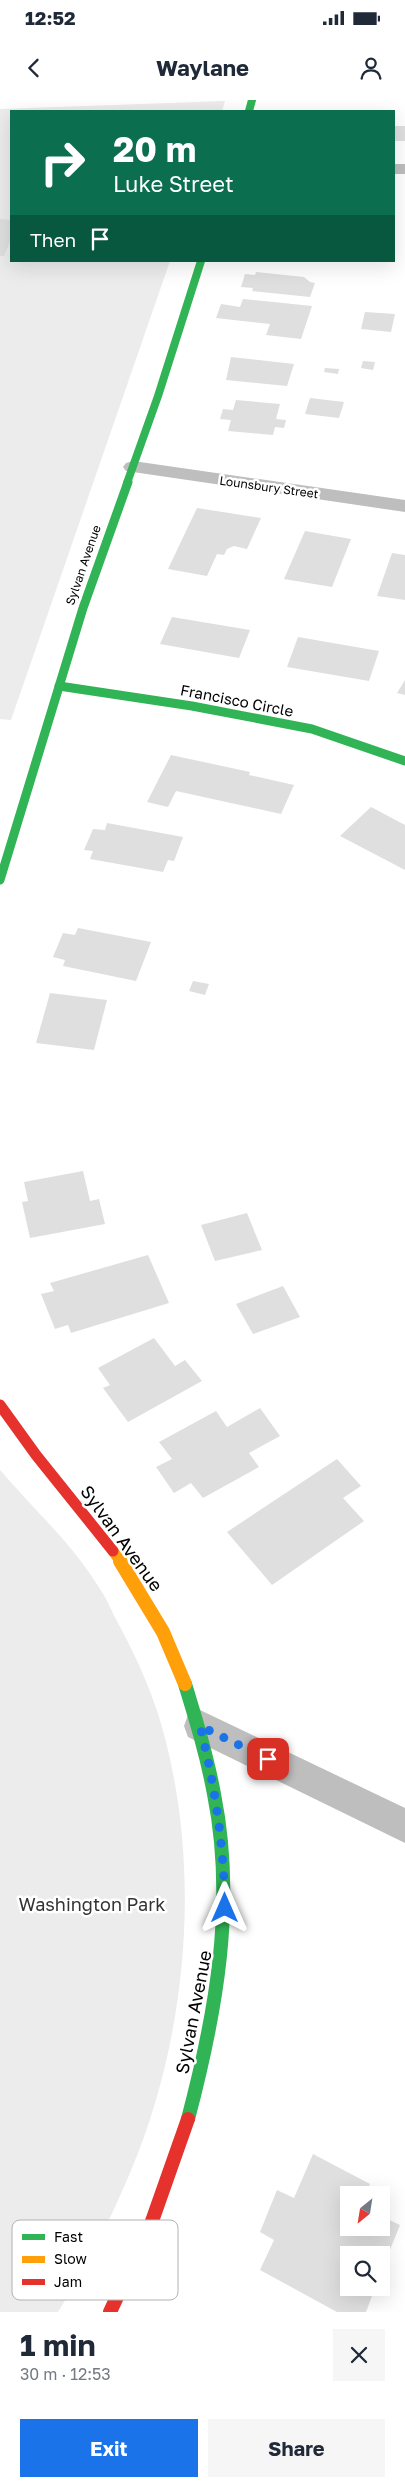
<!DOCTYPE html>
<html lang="en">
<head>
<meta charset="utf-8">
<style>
	body { margin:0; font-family:"Golos Text",sans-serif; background:#f6f6f7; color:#1f2937; height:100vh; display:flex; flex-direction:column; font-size:19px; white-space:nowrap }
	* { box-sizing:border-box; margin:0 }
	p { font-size:16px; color:#747a83 }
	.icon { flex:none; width:28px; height:28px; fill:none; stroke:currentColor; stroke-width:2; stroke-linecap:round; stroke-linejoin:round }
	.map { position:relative; height:2212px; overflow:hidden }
	.details { display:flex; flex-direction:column; background:#fff; flex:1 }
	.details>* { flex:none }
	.guide { position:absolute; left:10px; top:10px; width:385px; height:152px; border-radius:0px; box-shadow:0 5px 20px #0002; background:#0b6e4f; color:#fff; overflow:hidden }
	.needle { width:32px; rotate:210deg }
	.fabs { position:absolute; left:340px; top:2086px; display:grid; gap:10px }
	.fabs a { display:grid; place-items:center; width:50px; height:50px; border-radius:0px; background:#fff; box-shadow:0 5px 20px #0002; font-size:25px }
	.pin { position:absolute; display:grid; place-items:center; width:42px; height:42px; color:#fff; margin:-21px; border-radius:10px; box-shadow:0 2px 8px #0006 }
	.me { position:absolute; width:55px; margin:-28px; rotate:0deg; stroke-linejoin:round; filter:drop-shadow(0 0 4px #0008) }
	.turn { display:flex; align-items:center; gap:18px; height:105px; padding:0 20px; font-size:22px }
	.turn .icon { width:65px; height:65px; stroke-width:2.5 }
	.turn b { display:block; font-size:35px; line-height:42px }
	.then { display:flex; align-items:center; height:48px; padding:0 20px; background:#0003; gap:10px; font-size:19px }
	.round { display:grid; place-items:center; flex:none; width:52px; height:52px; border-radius:0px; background:#f6f6f7 }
	.head { display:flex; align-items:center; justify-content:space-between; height:85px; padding:0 20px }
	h1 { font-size:30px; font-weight:700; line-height:38px }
	.action { display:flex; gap:10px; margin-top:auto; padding:10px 20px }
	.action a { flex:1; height:58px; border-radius:0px; background:#1a73e8; color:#fff; font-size:20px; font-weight:700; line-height:58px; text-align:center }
	.action a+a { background:#f6f6f7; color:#1f2937 }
	.status { display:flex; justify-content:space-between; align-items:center; height:35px; padding:0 25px; background:#fff; direction:ltr }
	.status svg { height:14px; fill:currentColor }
	header { display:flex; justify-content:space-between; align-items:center; height:65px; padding:0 20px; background:#fff; font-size:22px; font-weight:700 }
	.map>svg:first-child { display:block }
</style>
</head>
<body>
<div class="status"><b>12:52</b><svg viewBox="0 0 49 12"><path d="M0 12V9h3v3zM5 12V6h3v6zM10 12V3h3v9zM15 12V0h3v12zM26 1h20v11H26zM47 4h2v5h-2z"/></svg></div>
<header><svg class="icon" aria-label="back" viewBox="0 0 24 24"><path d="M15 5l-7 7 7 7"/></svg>Waylane<svg class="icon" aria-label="person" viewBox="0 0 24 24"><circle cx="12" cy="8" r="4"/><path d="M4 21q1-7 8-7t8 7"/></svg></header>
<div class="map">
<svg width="405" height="2212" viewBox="0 0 405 2212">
	<rect width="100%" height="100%" fill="#fff"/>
	<g fill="#ececec">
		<polygon points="225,1 222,11 11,11 11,161 170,161 11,620 0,619 0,9"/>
		<path d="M0,1370C33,1409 71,1442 98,1486C106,1497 111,1510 118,1523C138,1560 156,1600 166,1642C198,1768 188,1912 145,2034C123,2096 93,2155 58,2212H0Z"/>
	</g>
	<g fill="#dfdfdf">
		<rect x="394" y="26" width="11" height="15"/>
		<polygon points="0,119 11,120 11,139 4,156 0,156"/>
		<polygon points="256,172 304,177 310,182 315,183 310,197 252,191 253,188 241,187 245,174 255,175"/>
		<polygon points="243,199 312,206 301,239 266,235 270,224 216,218 221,204 240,207"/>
		<polygon points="365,212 395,214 391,232 361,229"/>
		<polygon points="231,257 294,264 287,286 226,280"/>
		<polygon points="363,261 375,262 373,270 361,268"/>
		<polygon points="325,268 339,269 338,274 324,272"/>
		<polygon points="310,298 344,302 339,318 305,314"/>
		<polygon points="236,300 280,304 276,319 286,320 284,328 275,327 273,335 228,331 231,320 220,319 223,309 233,310"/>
		<polygon points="197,408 261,418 247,449 234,446 227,449 224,455 217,454 207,476 168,469"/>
		<polygon points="305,431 351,439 332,487 284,479"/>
		<polygon points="392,453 405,455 405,500 377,496"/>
		<polygon points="172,517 250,530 239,558 160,544"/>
		<polygon points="298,537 379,551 369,581 287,567"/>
		<polygon points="405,580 405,595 397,593"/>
		<polygon points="171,655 250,672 249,675 294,685 281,714 176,691 168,707 147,702"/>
		<polygon points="371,707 405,725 405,770 340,736"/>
		<polygon points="107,723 183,737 174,761 168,760 163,772 90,759 93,751 84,750 93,729 105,730"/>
		<polygon points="78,828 151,842 136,881 63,866 65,860 53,857 63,833 75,835"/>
		<polygon points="193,881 209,884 205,895 189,891"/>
		<polygon points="50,893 107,900 94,950 36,943"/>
		<polygon points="83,1071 90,1101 99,1099 105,1124 30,1138 22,1102 28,1101 24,1082"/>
		<polygon points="247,1113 262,1150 215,1161 201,1125"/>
		<polygon points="148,1155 169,1203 71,1233 68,1225 55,1229 41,1194 54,1191 50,1183"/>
		<polygon points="283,1186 300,1217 253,1234 236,1204"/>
		<polygon points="154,1238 175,1266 185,1260 202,1281 128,1322 103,1288 110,1285 98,1268"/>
		<polygon points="260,1308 280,1336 249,1353 259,1367 203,1398 191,1383 174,1393 156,1367 172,1359 159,1342 216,1311 227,1327"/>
		<polygon points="337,1359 361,1386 343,1398 364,1421 272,1485 227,1432"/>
		<polygon points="313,2054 370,2084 365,2095 349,2095 349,2128 381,2128 381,2116 400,2125 381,2172 381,2155 349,2155 349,2188 375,2188 366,2212 337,2212 260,2170 274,2140 260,2132 277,2090 294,2098"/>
	</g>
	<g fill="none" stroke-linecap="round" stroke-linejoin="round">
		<g fill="#bebebe" fill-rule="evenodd">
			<rect x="394" y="64" width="11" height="10"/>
			<polygon points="133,361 405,400 405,412 126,371 123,367 126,363"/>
			<polygon points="200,1610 405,1708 405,1743 188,1637 184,1626 188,1615"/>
		</g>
		<g stroke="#30b455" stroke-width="8">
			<polyline points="249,11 252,0"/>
			<polyline points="127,383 158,296 201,161"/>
		</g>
		<g stroke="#30b455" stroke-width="9">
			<polyline points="59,586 192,606 312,629 405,661"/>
			<polyline points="0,780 83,508 128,382"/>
		</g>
		<path stroke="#30b455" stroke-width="14" d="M185,1584C196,1620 207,1656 214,1694C236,1804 216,1913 188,2019"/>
		<polyline stroke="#ff9f0a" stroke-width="11" points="113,1451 121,1462"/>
		<polyline stroke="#ff9f0a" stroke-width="14" points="120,1461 163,1532 185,1584"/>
		<polyline stroke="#e5322d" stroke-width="11" points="0,1305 36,1355 113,1451"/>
		<polyline stroke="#e5322d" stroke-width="14" points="110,2212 151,2124 188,2019"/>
	</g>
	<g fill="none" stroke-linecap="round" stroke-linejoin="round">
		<path stroke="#1a73e8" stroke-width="9" stroke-dasharray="0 16.2" d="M225,1808C224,1747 215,1685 200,1626L268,1659"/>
	</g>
	<g text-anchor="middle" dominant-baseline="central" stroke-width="5" stroke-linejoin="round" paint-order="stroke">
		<g font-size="12" fill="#000" stroke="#fff">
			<text transform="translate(269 387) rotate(8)">Lounsbury Street</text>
			<text transform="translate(83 465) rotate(-71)">Sylvan Avenue</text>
		</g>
		<g font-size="15" fill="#000" stroke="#fff">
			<text transform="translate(237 600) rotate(11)">Francisco Circle</text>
		</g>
		<g font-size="18" fill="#000" stroke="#fff">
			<text transform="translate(122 1438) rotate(54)">Sylvan Avenue</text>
			<text transform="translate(193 1912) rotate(-79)">Sylvan Avenue</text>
		</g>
		<g font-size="18" fill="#333" stroke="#fff">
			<text x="92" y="1804">Washington Park</text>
		</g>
	</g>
	<rect x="12" y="2120" width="166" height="80" rx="8" fill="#fff" stroke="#b2b2b2" stroke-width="1"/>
	<rect x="22" y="2134" width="23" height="6" fill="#30b455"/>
	<rect x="22" y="2156" width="23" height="7" fill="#ff9f0a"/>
	<rect x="22" y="2179" width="23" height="6" fill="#e5322d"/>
	<g font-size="14" fill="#000">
		<text x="54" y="2142">Fast</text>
		<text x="54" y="2164">Slow</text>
		<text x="54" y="2187">Jam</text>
	</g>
</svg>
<div class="fabs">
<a><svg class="needle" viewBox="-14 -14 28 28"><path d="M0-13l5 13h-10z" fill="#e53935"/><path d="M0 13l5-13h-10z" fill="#747a83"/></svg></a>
<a><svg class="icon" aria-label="search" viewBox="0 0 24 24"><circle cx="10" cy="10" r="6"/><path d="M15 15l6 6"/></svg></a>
</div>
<div class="pin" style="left:268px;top:1659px;background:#d93025"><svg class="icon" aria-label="arrive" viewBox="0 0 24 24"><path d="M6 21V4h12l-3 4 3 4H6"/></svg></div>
<svg class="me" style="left:225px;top:1808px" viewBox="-20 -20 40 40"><path d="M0-17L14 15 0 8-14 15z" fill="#1a73e8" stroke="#fff" stroke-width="4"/></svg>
<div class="guide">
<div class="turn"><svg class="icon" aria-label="right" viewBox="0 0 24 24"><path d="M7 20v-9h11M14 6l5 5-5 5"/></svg><div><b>20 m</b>Luke Street</div></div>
<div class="then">Then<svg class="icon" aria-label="arrive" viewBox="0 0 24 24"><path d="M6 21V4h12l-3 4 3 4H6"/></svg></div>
</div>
</div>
<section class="details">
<div class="head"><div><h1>1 min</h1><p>30 m · 12:53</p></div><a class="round"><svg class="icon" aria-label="close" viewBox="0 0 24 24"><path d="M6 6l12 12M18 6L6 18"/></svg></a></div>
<div class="action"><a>Exit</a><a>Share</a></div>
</section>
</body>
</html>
